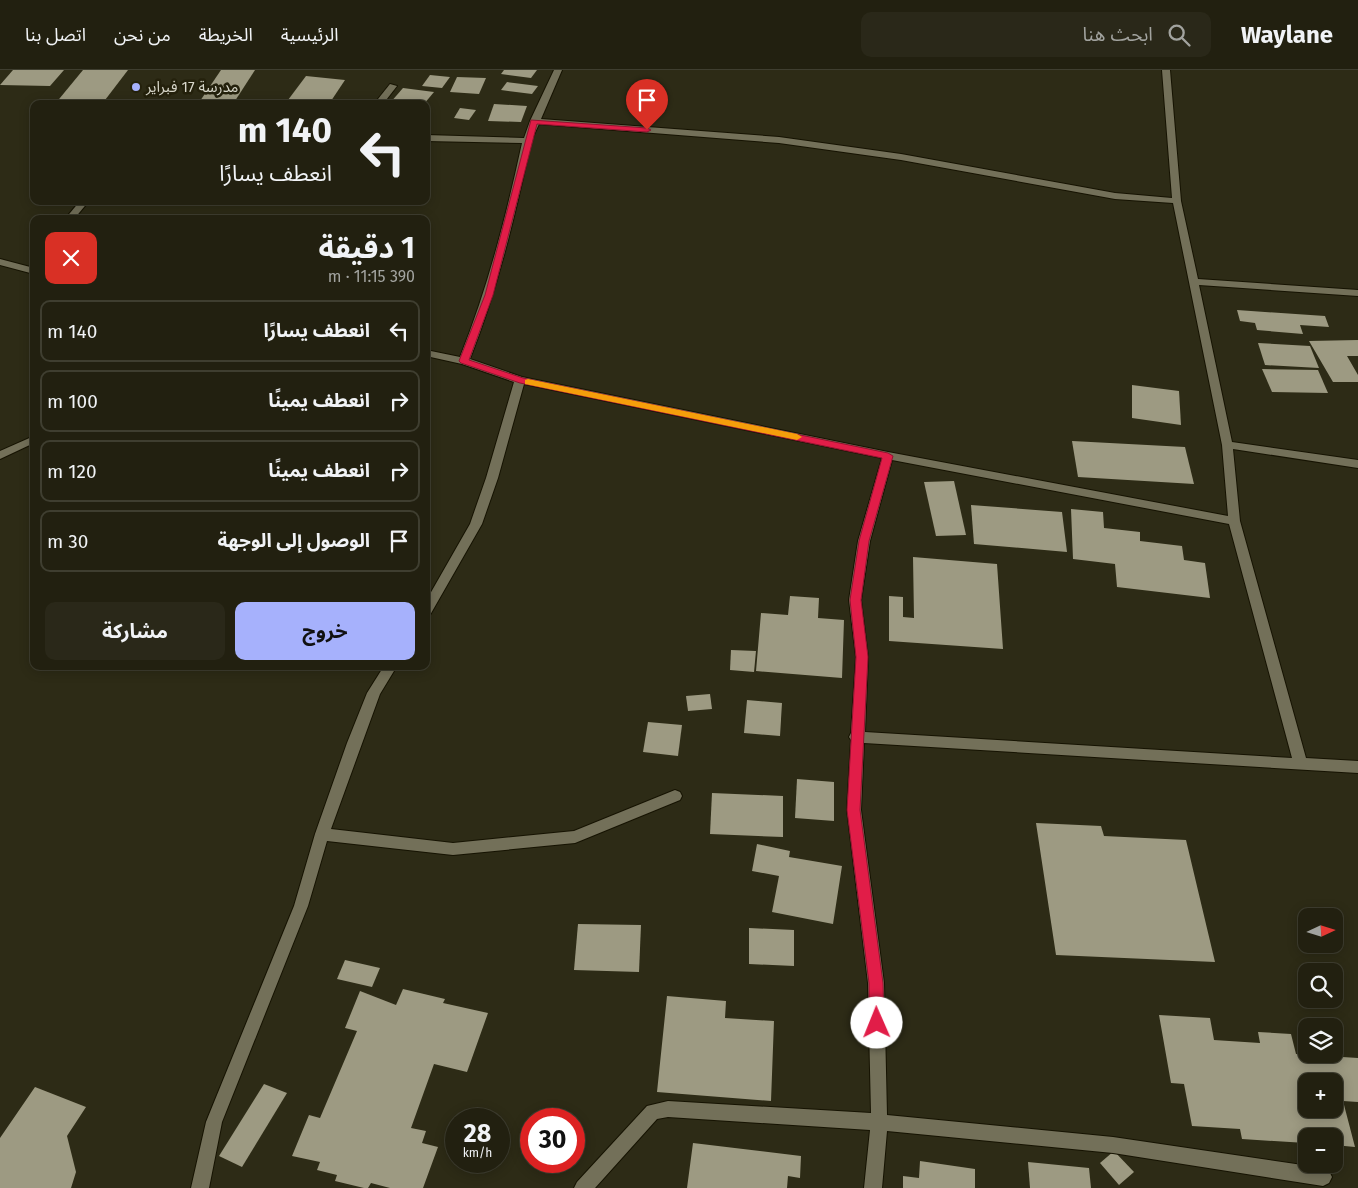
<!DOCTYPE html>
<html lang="ar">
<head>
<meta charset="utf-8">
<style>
	body { margin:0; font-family:"Fira Sans","Noto Sans Arabic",sans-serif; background:#2a2819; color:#f1f3f6; direction:rtl; height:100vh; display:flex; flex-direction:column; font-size:19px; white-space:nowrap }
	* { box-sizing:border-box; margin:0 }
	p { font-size:16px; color:#a2a39f }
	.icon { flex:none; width:28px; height:28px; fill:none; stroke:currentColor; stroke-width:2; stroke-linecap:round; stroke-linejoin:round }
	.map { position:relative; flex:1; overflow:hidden; direction:ltr }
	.details { position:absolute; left:30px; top:145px; width:400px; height:455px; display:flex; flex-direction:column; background:#222010; border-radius:10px; box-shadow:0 2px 12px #0003,0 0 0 1px #3f3e30; direction:rtl }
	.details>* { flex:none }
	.hud { position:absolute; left:30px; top:30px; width:400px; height:105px; border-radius:10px; box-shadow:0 2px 12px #0003,0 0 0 1px #3f3e30; direction:rtl; background:#222010; color:#f1f3f6; overflow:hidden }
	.needle { width:32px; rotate:86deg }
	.controls { position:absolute; left:1298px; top:838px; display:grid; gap:10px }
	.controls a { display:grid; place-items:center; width:45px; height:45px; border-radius:10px; background:#222010; box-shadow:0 2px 12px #0003,0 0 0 1px #3f3e30; font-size:25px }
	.speed { position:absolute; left:445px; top:1038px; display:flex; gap:10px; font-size:25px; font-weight:700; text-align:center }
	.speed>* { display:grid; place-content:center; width:65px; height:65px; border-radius:50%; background:#222010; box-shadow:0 2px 12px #0003,0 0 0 1px #3f3e30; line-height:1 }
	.speed small { font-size:12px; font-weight:400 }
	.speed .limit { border:8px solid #d22; background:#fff; color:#111 }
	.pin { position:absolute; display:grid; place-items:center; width:42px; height:42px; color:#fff; margin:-51px -21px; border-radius:50% 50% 50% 0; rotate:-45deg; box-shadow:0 0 5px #0007 }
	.pin .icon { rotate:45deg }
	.me { position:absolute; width:55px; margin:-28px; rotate:359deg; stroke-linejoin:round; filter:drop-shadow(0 0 4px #0008) }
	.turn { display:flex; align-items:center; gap:18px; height:105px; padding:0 15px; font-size:22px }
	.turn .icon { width:65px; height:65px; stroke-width:2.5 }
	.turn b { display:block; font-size:35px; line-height:42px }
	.round { display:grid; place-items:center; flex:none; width:52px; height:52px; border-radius:10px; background:#2a2819 }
	.summary { display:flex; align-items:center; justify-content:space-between; height:85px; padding:0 15px }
	h1 { font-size:30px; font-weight:700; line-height:38px }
	.button { display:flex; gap:10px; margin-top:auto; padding:10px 15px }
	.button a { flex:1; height:58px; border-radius:10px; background:#a6b1fc; color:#111; font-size:20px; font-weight:700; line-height:58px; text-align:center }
	.button a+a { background:#2a2819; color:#f1f3f6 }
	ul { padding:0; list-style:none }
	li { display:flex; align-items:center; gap:15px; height:62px; margin:0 10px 8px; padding:0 5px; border:2px solid #3f3e30; border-radius:10px }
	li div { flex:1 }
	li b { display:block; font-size:19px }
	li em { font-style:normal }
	header { display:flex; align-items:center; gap:30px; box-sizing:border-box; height:70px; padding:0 25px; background:#222010; border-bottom:1px solid #3f3e30 }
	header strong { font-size:24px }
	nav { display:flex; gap:28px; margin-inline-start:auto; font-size:18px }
	.search { width:350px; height:45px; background:#2a2819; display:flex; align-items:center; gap:12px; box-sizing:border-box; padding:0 18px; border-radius:10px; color:#a2a39f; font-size:19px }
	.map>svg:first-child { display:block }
</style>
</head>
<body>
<header>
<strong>Waylane</strong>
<div class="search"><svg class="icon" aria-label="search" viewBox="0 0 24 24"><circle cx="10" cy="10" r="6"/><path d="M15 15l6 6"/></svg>ابحث هنا</div>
<nav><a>الرئيسية</a><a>الخريطة</a><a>من نحن</a><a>اتصل بنا</a></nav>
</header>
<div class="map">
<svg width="1358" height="1118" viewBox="0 0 1358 1118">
	<rect width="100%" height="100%" fill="#2d2b16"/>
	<g fill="#9d9a82" fill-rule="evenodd">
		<polygon points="13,0 64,0 50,16 0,15"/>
		<polygon points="83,0 128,0 102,34 55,34"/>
		<polygon points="221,0 255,0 233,34 198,34"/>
		<polygon points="504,0 537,0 531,8 501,4"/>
		<polygon points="430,5 450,7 442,18 422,16"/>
		<polygon points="306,6 345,10 329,34 285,34"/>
		<polygon points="457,7 486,8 479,24 450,22"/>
		<polygon points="507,12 538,16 532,24 501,20"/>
		<polygon points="403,18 434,22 424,34 390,33"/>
		<polygon points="494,34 527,36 521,52 488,51"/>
		<polygon points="460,38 476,40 469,50 454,48"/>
		<polygon points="1237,240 1325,246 1329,257 1300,255 1303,264 1257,260 1255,253 1240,251"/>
		<polygon points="1358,270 1358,286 1347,286 1358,305 1358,312 1333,312 1309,271"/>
		<polygon points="1258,273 1310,276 1319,298 1265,295"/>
		<polygon points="1262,299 1318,300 1328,323 1272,322"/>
		<polygon points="1132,315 1179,321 1181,355 1132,348"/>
		<polygon points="1072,371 1185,377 1194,414 1078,407"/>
		<polygon points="954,411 966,465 936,466 924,412"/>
		<polygon points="971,435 1062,442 1067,482 974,474"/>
		<polygon points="1071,439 1103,442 1104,458 1140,462 1140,471 1182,476 1184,490 1205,493 1210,528 1117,517 1115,494 1073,489"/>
		<polygon points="913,487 997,494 1003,579 889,571 889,526 903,527 903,547 914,548"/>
		<polygon points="790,526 819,528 818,548 844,550 842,608 756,601 761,543 788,545"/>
		<polygon points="731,580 756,581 754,602 730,600"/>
		<polygon points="710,624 712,639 688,641 686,626"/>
		<polygon points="747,630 782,633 780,666 744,663"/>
		<polygon points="648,652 682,655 678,686 643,682"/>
		<polygon points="797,709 834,712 834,751 795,748"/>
		<polygon points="712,723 783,726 783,767 710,764"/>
		<polygon points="1036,753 1101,756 1104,766 1186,770 1215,892 1056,885"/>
		<polygon points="757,774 790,781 789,787 842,796 833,854 772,842 779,806 752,801"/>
		<polygon points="578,854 641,855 639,902 574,900"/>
		<polygon points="749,858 794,860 794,896 749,894"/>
		<polygon points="345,890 380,898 372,917 337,909"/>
		<polygon points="403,919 445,929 443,933 488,943 467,1002 434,994 411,1058 426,1061 422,1073 438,1077 423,1118 390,1118 371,1113 368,1118 364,1118 335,1111 337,1105 317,1100 320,1092 292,1086 309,1045 320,1048 357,961 345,958 360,921 396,935"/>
		<polygon points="667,926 726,931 725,948 774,951 771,1031 657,1022"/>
		<path d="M1159,945L1210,948L1214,970L1260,973L1258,962L1291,964L1296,984L1358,988V1032L1343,1031L1355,1077L1334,1075V1066H1306V1073L1242,1069L1240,1059L1192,1056L1184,1014L1171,1013ZM1306,1011H1334V1039H1306Z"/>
		<polygon points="264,1014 287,1023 242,1097 219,1086"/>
		<polygon points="35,1017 86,1037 67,1066 76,1102 71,1118 0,1118 0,1068"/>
		<polygon points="693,1073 801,1086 800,1108 788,1106 787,1118 687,1118"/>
		<polygon points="1114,1081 1134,1102 1119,1115 1100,1093"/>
		<polygon points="920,1091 975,1099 975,1118 903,1118 903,1106 919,1108"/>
		<polygon points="1028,1092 1089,1098 1091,1118 1030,1118"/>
	</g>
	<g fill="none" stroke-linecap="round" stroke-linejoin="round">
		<defs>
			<g id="minor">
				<path d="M554,0H562L541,49L779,67L901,84L1115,123L1172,128L1162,0H1170L1181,131L1198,209L1358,220V226L1199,215L1232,372L1358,390V398L1233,379L1240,451L1306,688L1358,691V703L864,673L861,740L884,913L887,1045L1113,1067L1323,1098L1329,1101L1332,1107L1329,1113L1323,1116L1113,1083L887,1061L882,1118H864L870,1060L668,1047L657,1049L595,1118H574L577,1112L647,1036L668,1031L871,1043L868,913L847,740L851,670L849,667L851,663L856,587L849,530L858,471L882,388L524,314L498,408L482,454L430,545L426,546V531L470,454L486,408L514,312L462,294L426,286V280L460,287C488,217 506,147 522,73L426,71V65L524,68L530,51ZM539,54L779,73L901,90L1115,129L1173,133L1222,375L1228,446L888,382L522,307L470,289C498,217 515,147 531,71ZM892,390L1229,454L1292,688L865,662L868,587L861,530L870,471Z"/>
				<polygon points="390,14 397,16 383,34 374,34"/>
				<polygon points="80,131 89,131 74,149 65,149"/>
				<polygon points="0,189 34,198 34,204 0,195"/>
				<polygon points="34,366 34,373 0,389 0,381"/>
				<polygon points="384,596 397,596 380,624 331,759 453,773 574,761 675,720 680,722 682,726 680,730 575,773 453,785 327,771 308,836 222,1052 209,1118 191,1118 206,1052 294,836 315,764 347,673 367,623"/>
			</g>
		</defs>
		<use href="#minor" stroke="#161302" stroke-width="2"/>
		<use href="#minor" fill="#737059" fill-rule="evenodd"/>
	</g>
	<polygon fill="#e11d48" stroke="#92132f" points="531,50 647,58 651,60 647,62 537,54 493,225 469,290 523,308 888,383 893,386 869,471 861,530 868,587 860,740 883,913 884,953 882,957 877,959 872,957 869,953 869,913 847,740 856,587 850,530 859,471 882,388 520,313 461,293 459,291 485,225"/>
	<polygon fill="#f59e0b" points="528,309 797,364 802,367 797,370 525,314 525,310"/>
	<circle fill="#a6b1fc" stroke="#24210c" stroke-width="2" cx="136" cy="17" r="5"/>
	<g text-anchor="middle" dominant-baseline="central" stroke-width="5" stroke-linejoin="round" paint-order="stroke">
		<g font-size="15" fill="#d8d7ca" stroke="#24210c" text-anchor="start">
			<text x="146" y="17">مدرسة 17 فبراير</text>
		</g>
	</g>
</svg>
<div class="controls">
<a><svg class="needle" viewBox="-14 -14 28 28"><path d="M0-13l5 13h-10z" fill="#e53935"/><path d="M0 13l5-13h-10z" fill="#a2a39f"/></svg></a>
<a><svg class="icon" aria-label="search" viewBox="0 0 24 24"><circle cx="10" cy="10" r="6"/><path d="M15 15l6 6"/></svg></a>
<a><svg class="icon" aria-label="layers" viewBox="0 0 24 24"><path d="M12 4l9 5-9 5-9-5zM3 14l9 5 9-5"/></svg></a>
<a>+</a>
<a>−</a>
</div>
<div class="speed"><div>28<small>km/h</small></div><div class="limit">30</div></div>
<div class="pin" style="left:647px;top:60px;background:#d93025"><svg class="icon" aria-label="arrive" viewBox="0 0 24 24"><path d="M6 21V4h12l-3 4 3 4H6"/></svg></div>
<svg class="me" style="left:877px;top:953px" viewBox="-20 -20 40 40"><circle r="19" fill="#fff"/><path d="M0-13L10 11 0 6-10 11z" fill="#e11d48"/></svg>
<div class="hud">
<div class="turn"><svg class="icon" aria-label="left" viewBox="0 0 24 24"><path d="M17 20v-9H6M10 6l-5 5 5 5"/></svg><div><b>140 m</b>انعطف يسارًا</div></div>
</div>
<section class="details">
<div class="summary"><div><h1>1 دقيقة</h1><p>390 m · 11:15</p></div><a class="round" style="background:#d93025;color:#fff"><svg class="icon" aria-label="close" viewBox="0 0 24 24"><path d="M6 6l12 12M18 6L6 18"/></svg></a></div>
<ul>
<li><svg class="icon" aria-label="left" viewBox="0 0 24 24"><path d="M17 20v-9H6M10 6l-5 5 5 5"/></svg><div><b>انعطف يسارًا</b></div><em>140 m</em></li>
<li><svg class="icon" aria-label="right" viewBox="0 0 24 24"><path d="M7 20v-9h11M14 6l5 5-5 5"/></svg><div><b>انعطف يمينًا</b></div><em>100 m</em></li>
<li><svg class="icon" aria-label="right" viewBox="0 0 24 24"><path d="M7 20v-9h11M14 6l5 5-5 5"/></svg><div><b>انعطف يمينًا</b></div><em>120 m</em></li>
<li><svg class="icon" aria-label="arrive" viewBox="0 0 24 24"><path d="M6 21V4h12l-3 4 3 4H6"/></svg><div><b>الوصول إلى الوجهة</b></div><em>30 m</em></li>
</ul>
<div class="button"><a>خروج</a><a>مشاركة</a></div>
</section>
</div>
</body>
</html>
